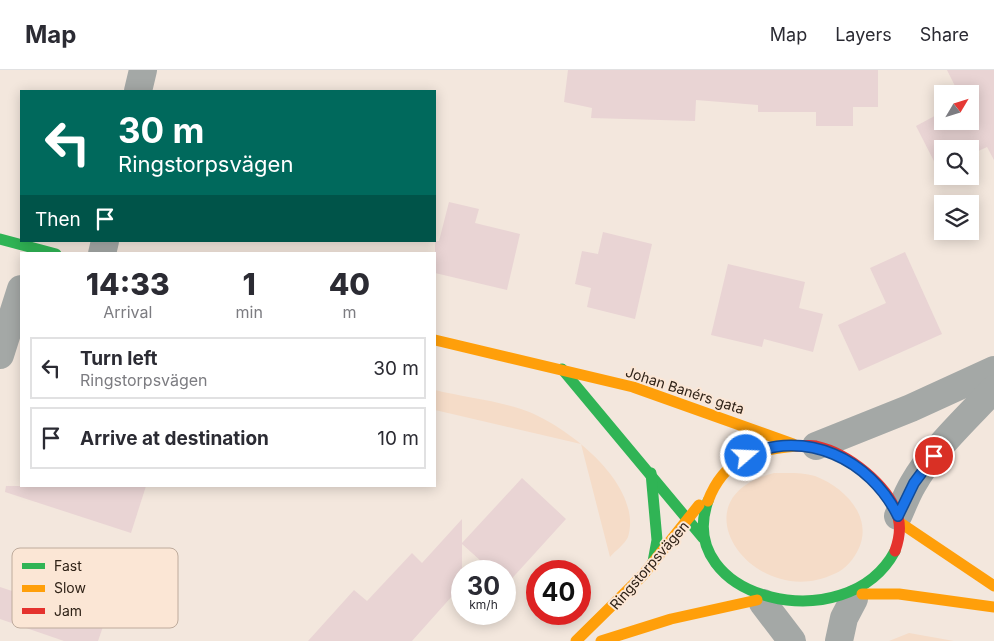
<!DOCTYPE html>
<html lang="en">
<head>
<meta charset="utf-8">
<style>
	body { margin:0; font-family:Inter,sans-serif; background:#f7f7f7; color:#2b2b33; height:100vh; display:flex; flex-direction:column; font-size:19px; white-space:nowrap }
	* { box-sizing:border-box; margin:0 }
	p { font-size:16px; color:#7c7c81 }
	.icon { flex:none; width:28px; height:28px; fill:none; stroke:currentColor; stroke-width:2; stroke-linecap:round; stroke-linejoin:round }
	.map { position:relative; flex:1; overflow:hidden }
	.panel { position:absolute; left:20px; top:182px; width:416px; height:235px; display:flex; flex-direction:column; background:#fff; border-radius:0px; box-shadow:0 2px 12px #0003 }
	.panel>* { flex:none }
	.guide { position:absolute; left:20px; top:20px; width:416px; height:152px; border-radius:0px; box-shadow:0 2px 12px #0003; background:#00695c; color:#fff; overflow:hidden }
	.needle { width:32px; rotate:52deg }
	.controls { position:absolute; left:934px; top:15px; display:grid; gap:10px }
	.controls a { display:grid; place-items:center; width:45px; height:45px; border-radius:0px; background:#fff; box-shadow:0 2px 12px #0003; font-size:25px }
	.speed { position:absolute; left:451px; top:490px; display:flex; gap:10px; font-size:25px; font-weight:700; text-align:center }
	.speed>* { display:grid; place-content:center; width:65px; height:65px; border-radius:50%; background:#fff; box-shadow:0 2px 12px #0003; line-height:1 }
	.speed small { font-size:12px; font-weight:400 }
	.speed .limit { border:8px solid #d22; background:#fff; color:#111 }
	.pin { position:absolute; display:grid; place-items:center; width:42px; height:42px; color:#fff; margin:-21px; border:2px solid #fff; border-radius:50%; box-shadow:0 1px 5px #0007 }
	.me { position:absolute; width:55px; margin:-28px; rotate:71deg; stroke-linejoin:round; filter:drop-shadow(0 0 4px #0008) }
	.turn { display:flex; align-items:center; gap:18px; height:105px; padding:0 15px; font-size:22px }
	.turn .icon { width:65px; height:65px; stroke-width:2.5 }
	.turn b { display:block; font-size:35px; line-height:42px }
	.then { display:flex; align-items:center; height:48px; padding:0 15px; background:#0003; gap:10px; font-size:19px }
	.eta { display:flex; justify-content:space-evenly; align-items:center; height:85px; text-align:center }
	.eta b { font-size:30px; font-weight:800; line-height:35px }
	ul { padding:0; list-style:none }
	li { display:flex; align-items:center; gap:15px; height:62px; margin:0 10px 8px; padding:0 5px; border:2px solid #e1e1e2; border-radius:0px }
	li div { flex:1 }
	li b { display:block; font-size:19px }
	li em { font-style:normal }
	header { display:flex; align-items:center; gap:30px; box-sizing:border-box; height:70px; padding:0 25px; background:#fff; border-bottom:1px solid #e1e1e2 }
	header strong { font-size:24px }
	nav { display:flex; gap:28px; margin-inline-start:auto; font-size:18px }
	.map>svg:first-child { display:block }
</style>
</head>
<body>
<header>
<strong>Map</strong>
<nav><a>Map</a><a>Layers</a><a>Share</a></nav>
</header>
<div class="map">
<svg width="994" height="571" viewBox="0 0 994 571">
	<rect width="100%" height="100%" fill="#f3e7dd"/>
	<g fill="#f5dcc8">
		<path d="M435,320C463,327 494,330 521,339C564,353 644,414 628,467C625,474 615,481 610,487L581,374L435,340Z"/>
		<path d="M774,403C787,403 802,402 815,406C844,417 873,446 859,478C854,489 846,499 834,504C754,542 672,428 774,403Z"/>
		<polygon points="909,563 954,571 889,571"/>
	</g>
	<g fill="#e9d4d4">
		<polygon points="568,0 878,0 878,37 853,37 853,56 816,56 816,42 758,42 758,35 696,30 695,51 591,48 592,38 564,32"/>
		<polygon points="947,0 994,0 994,90 987,77 970,85 970,79 942,79 942,99 939,101 916,56 942,42 942,51 970,51 970,24 959,24"/>
		<polygon points="449,132 479,139 475,153 520,164 507,220 435,203 435,171 439,171"/>
		<polygon points="603,162 652,174 635,249 587,237 591,218 575,214 582,181 598,184"/>
		<polygon points="905,182 942,264 859,301 838,255 886,233 870,198"/>
		<polygon points="728,194 805,212 799,238 823,244 813,282 764,269 762,277 711,265"/>
		<polygon points="522,408 566,449 506,515 505,501 492,501 462,474 462,515 412,571 308,571 354,520 367,531 412,483 422,493 462,449 462,473"/>
		<polygon points="6,416 146,416 131,463 5,422"/>
		<polygon points="21,491 115,522 98,571 64,571 0,549 0,517 12,521"/>
	</g>
	<g fill="none" stroke-linecap="round" stroke-linejoin="round">
		<g stroke="#a4a8a6" stroke-width="28">
			<polyline points="138,21 143,0"/>
			<polyline points="102,184 105,171"/>
			<polyline points="0,285 21,219"/>
			<polyline points="816,376 911,338 994,300"/>
			<path d="M898,446C903,435 907,424 913,414C933,379 966,349 994,319"/>
			<polyline points="763,533 792,571"/>
			<polyline points="839,571 844,548 854,529"/>
		</g>
		<g stroke="#30b455" stroke-width="11">
			<polyline points="0,169 56,184"/>
			<polyline points="562,299 703,468"/>
			<polyline points="651,403 657,470 653,492"/>
			<path d="M708,431C673,530 847,571 895,481"/>
		</g>
		<g stroke="#ff9f0a" stroke-width="11">
			<polyline points="435,270 633,317 793,374"/>
			<path d="M708,431C724,388 756,379 797,376"/>
			<polyline points="899,452 994,516"/>
			<polyline points="862,524 899,524 994,537"/>
			<polyline points="576,571 643,505 699,435"/>
			<polyline points="601,571 671,549 757,530"/>
		</g>
		<path stroke="#e5322d" stroke-width="11" d="M797,376C803,376 810,375 816,376C848,383 889,415 898,447C901,458 899,470 895,481"/>
	</g>
	<g fill="none" stroke-linecap="round" stroke-linejoin="round">
		<defs>
			<path id="route" d="M746,386C805,358 870,389 898,446L914,413L934,386"/>
		</defs>
		<use href="#route" stroke="#114b97" stroke-width="12"/>
		<use href="#route" stroke="#1a73e8" stroke-width="9"/>
	</g>
	<g text-anchor="middle" dominant-baseline="central" stroke-width="4" stroke-linejoin="round" paint-order="stroke">
		<g font-size="14" fill="#2f2217" stroke="#fbe6d5">
			<text transform="translate(685 320) rotate(18)">Johan Banérs gata</text>
			<text transform="translate(649 495) rotate(-49)">Ringstorpsvägen</text>
		</g>
	</g>
	<rect x="12" y="478" width="166" height="80" rx="8" fill="#fbe6d5" stroke="#beab9c" stroke-width="1"/>
	<rect x="22" y="493" width="23" height="6" fill="#30b455"/>
	<rect x="22" y="515" width="23" height="7" fill="#ff9f0a"/>
	<rect x="22" y="538" width="23" height="6" fill="#e5322d"/>
	<g font-size="14" fill="#2f2217">
		<text x="54" y="501">Fast</text>
		<text x="54" y="523">Slow</text>
		<text x="54" y="546">Jam</text>
	</g>
</svg>
<div class="controls">
<a><svg class="needle" viewBox="-14 -14 28 28"><path d="M0-13l5 13h-10z" fill="#e53935"/><path d="M0 13l5-13h-10z" fill="#7c7c81"/></svg></a>
<a><svg class="icon" aria-label="search" viewBox="0 0 24 24"><circle cx="10" cy="10" r="6"/><path d="M15 15l6 6"/></svg></a>
<a><svg class="icon" aria-label="layers" viewBox="0 0 24 24"><path d="M12 4l9 5-9 5-9-5zM3 14l9 5 9-5"/></svg></a>
</div>
<div class="speed"><div>30<small>km/h</small></div><div class="limit">40</div></div>
<div class="pin" style="left:934px;top:386px;background:#d93025"><svg class="icon" aria-label="arrive" viewBox="0 0 24 24"><path d="M6 21V4h12l-3 4 3 4H6"/></svg></div>
<svg class="me" style="left:746px;top:386px" viewBox="-20 -20 40 40"><circle r="17" fill="#1a73e8" stroke="#fff" stroke-width="3"/><path d="M0-11L8 9 0 5-8 9z" fill="#fff"/></svg>
<div class="guide">
<div class="turn"><svg class="icon" aria-label="left" viewBox="0 0 24 24"><path d="M17 20v-9H6M10 6l-5 5 5 5"/></svg><div><b>30 m</b>Ringstorpsvägen</div></div>
<div class="then">Then<svg class="icon" aria-label="arrive" viewBox="0 0 24 24"><path d="M6 21V4h12l-3 4 3 4H6"/></svg></div>
</div>
<section class="panel">
<div class="eta">
<div><b>14:33</b><p>Arrival</p></div>
<div><b>1</b><p>min</p></div>
<div><b>40</b><p>m</p></div>
</div>
<ul>
<li><svg class="icon" aria-label="left" viewBox="0 0 24 24"><path d="M17 20v-9H6M10 6l-5 5 5 5"/></svg><div><b>Turn left</b><p>Ringstorpsvägen</p></div><em>30 m</em></li>
<li><svg class="icon" aria-label="arrive" viewBox="0 0 24 24"><path d="M6 21V4h12l-3 4 3 4H6"/></svg><div><b>Arrive at destination</b></div><em>10 m</em></li>
</ul>
</section>
</div>
</body>
</html>
